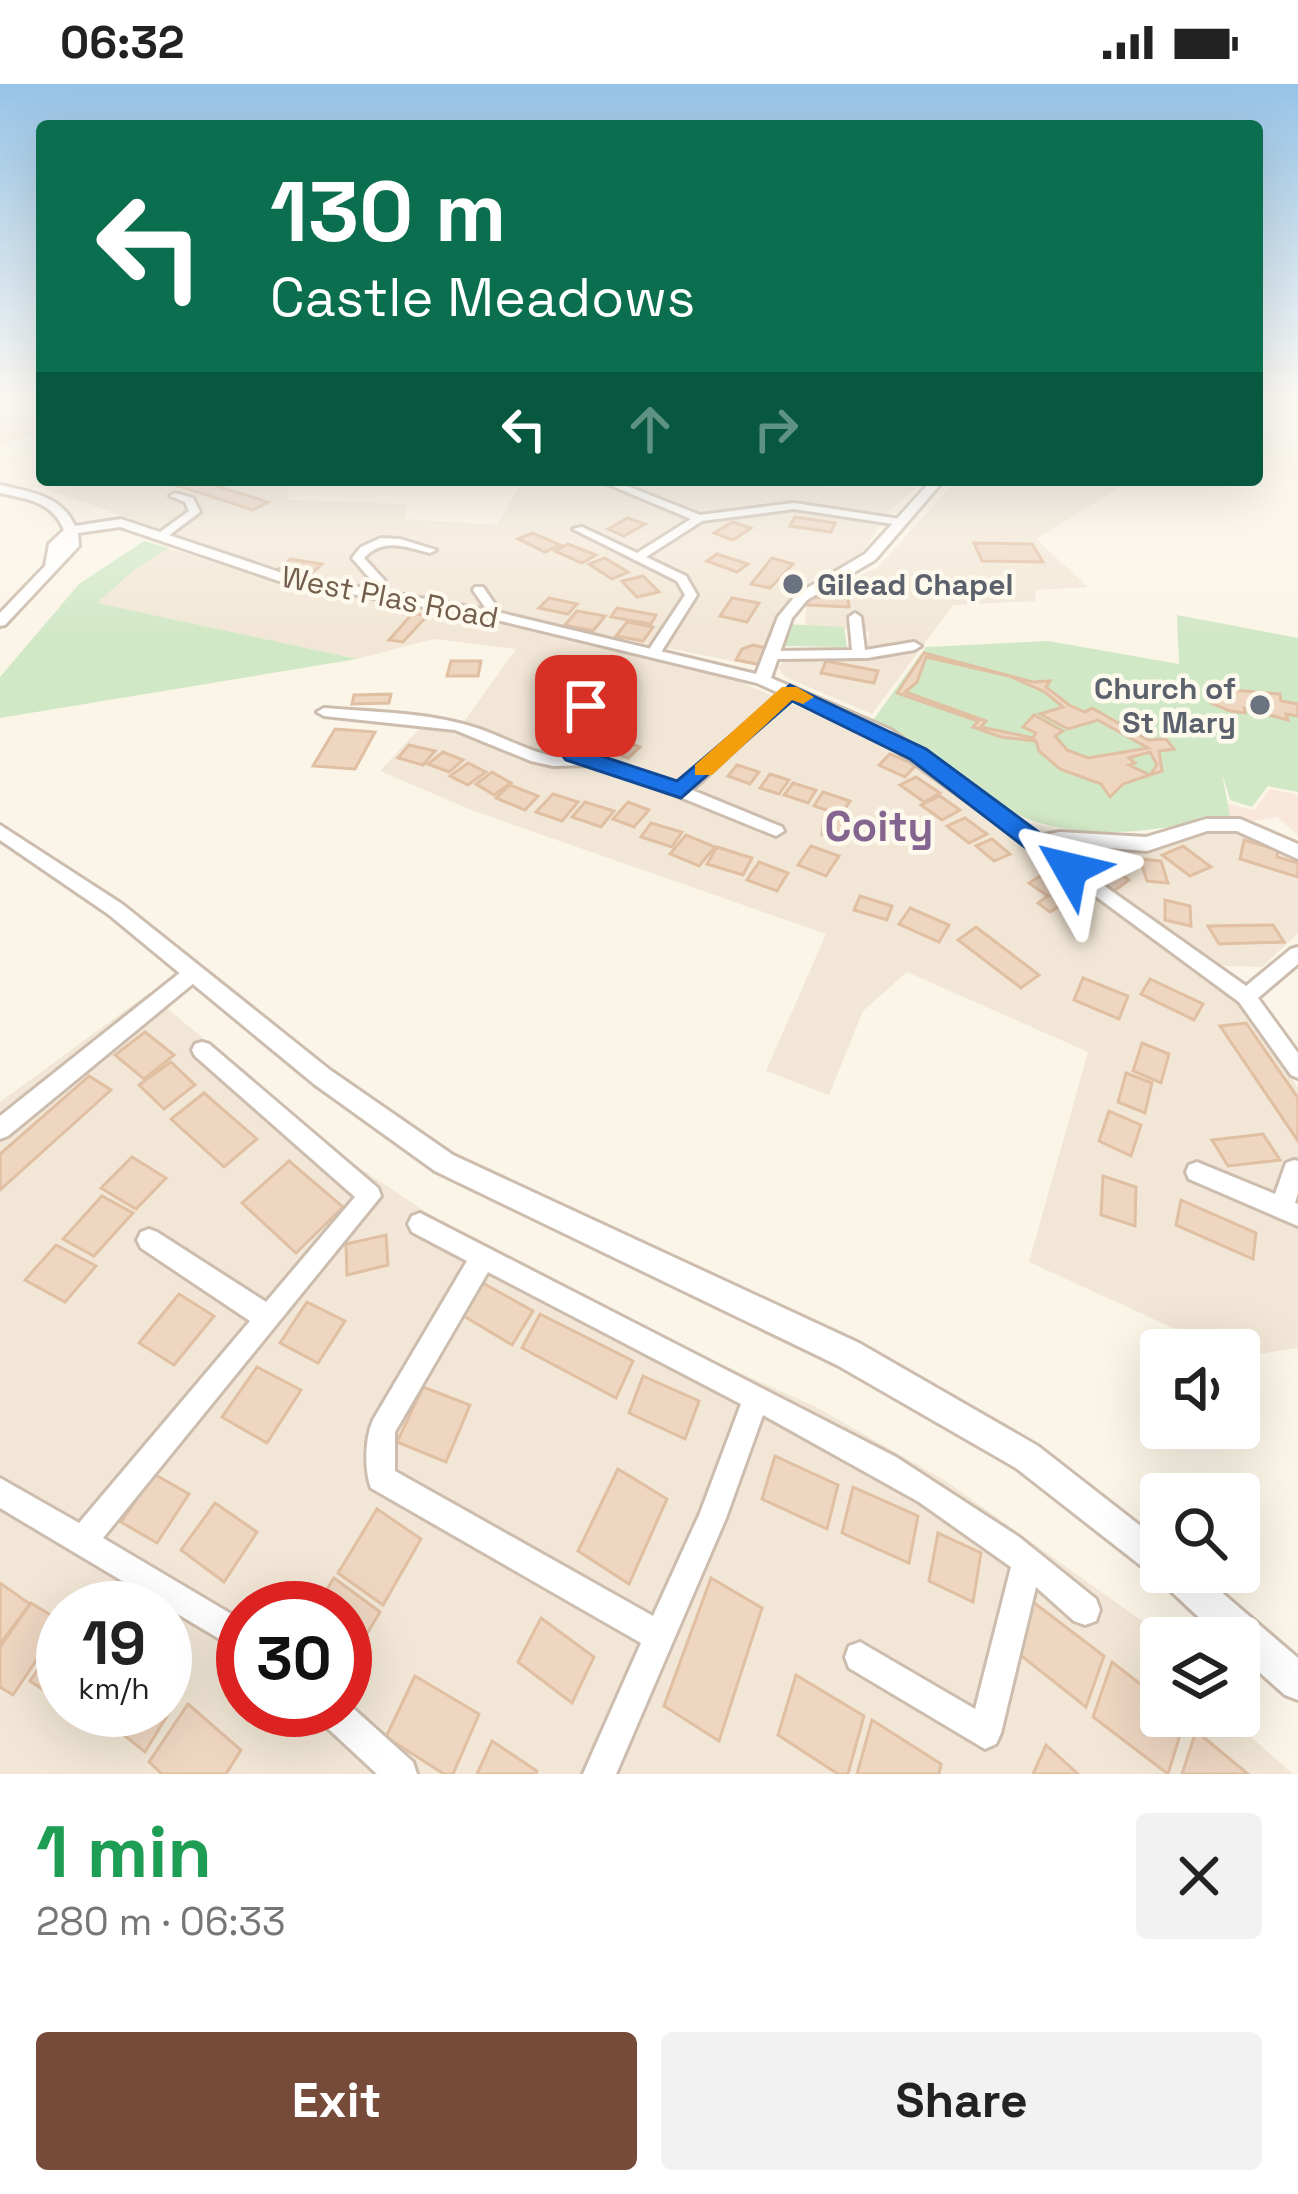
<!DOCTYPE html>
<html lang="en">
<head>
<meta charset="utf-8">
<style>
	body { margin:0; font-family:"Space Grotesk",sans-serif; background:#f2f2f2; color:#222; height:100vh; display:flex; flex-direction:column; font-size:45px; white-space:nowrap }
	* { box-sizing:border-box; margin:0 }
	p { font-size:39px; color:#767676 }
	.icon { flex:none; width:66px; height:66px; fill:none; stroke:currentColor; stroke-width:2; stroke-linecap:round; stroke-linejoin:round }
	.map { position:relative; height:1690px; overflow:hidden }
	.details { display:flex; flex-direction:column; background:#fff; flex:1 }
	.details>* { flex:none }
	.hud { position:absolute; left:36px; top:36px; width:1227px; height:366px; border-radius:12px; box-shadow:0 12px 48px #0002; background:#0b6e4f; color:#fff; overflow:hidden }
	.buttons { position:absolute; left:1140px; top:1245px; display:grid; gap:24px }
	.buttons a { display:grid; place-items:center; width:120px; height:120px; border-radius:12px; background:#fff; box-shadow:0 12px 48px #0002; font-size:60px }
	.speed { position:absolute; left:36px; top:1497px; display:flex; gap:24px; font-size:60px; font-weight:700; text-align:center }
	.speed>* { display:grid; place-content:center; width:156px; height:156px; border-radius:50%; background:#fff; box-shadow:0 12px 48px #0002; line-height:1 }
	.speed small { font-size:30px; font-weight:400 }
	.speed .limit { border:18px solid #d22; background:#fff; color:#111 }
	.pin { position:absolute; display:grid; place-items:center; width:102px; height:102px; color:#fff; margin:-51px; border-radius:24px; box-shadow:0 6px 18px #0006 }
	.me { position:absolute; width:132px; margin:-66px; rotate:307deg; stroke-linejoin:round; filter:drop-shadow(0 0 9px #0008) }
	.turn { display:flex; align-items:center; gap:42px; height:252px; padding:0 36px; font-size:54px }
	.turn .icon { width:156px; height:156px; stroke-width:2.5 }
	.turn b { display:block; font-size:84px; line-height:102px }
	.lanes { display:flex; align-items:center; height:114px; padding:0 36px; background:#0003; justify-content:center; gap:60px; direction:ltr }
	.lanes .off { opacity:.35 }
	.round { display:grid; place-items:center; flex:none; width:126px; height:126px; border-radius:12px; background:#f2f2f2 }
	.head { display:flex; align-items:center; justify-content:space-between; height:204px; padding:0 36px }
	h1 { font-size:72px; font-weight:700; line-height:90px; color:#1e9e55 }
	.cta { display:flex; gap:24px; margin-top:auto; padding:24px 36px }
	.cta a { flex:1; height:138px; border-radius:12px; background:#764b39; color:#fff; font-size:48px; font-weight:700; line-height:138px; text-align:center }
	.cta a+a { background:#f2f2f2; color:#222 }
	.status { display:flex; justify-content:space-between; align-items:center; height:84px; padding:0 60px; background:#fff; direction:ltr }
	.status svg { height:33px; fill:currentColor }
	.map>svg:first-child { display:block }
</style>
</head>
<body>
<div class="status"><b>06:32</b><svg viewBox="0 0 49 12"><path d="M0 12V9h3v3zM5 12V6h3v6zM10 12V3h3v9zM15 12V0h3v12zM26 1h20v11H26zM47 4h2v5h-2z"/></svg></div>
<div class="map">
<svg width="1298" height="1690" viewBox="0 0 1298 1690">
	<rect width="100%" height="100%" fill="#fbf5e7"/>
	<g fill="#f2e7d6" fill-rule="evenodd">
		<polygon points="0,314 42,314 42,348 0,361"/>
		<polygon points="50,396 289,396 287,416 407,420 404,435 497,441 523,396 780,396 835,405 841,396 925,396 889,427 859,475 813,496 787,518 767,571 756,582 279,485 36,402"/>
		<polygon points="957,396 1119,396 1118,404 1036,455 1088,503 1036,506 1035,517 953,521 872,630 785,593 778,583 790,572 866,574 869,548 805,541 807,513 877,484"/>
		<polygon points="169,464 291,502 545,547 723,591 904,667 1250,930 1298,1004 1298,1264 1239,1273 1239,1266 1221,1266 1029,1178 1088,968 907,888 863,927 829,1011 766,987 826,850 474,727 380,687 418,646 463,639 516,565 434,555 357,575 96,519 134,486"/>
		<polygon points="1225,746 1280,763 1298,778 1298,849 1262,883 1224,882 1117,810 1068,769 1080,764 1145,769 1207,747"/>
		<path d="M149,909L348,1076L463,1153L600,1225L816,1323L946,1397L1166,1554H1161V1632H1227L1293,1690H0V1018ZM63,1524H165V1626H63ZM243,1524H345V1626H243Z"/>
	</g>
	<polygon fill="#fae7dc" points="1270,705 1298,711 1298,751 1277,733 1231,741 1228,720 1254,726"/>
	<g fill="#d1e8c6">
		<polygon points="144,457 169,464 134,486 97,519 357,575 0,634 0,593 79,500"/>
		<path d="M1177,531L1298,554V708L1268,702L1252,723L1230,716L1222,689L1230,732C1152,748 1068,763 995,719C952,693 919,658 873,636L926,563L1048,557L1179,580Z"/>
		<polygon points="782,540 844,543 847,563 784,562"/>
	</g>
	<g fill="#eed6c1" stroke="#e0bfa2" stroke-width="3" fill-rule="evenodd">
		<polygon points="181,396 197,396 268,418 253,426 172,400"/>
		<polygon points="795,433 835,439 831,448 790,442"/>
		<polygon points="628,434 645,440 624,452 608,445"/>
		<polygon points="733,438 751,444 733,456 714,449"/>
		<polygon points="533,449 560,461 545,468 518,455"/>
		<polygon points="974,459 1032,460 1043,478 982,477"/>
		<polygon points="568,460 596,471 582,479 555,467"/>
		<polygon points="717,470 748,480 737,488 707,477"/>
		<polygon points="605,474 628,488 612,495 589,480"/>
		<polygon points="772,474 793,480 770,504 751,500"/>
		<polygon points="290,475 322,480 312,489 279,485"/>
		<polygon points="643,492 659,508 637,513 622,497"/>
		<polygon points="807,513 848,514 849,523 808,521"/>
		<polygon points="549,514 577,520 568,530 539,524"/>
		<polygon points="732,514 759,519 747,538 720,532"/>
		<polygon points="617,524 656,531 651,540 611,533"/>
		<polygon points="577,527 605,532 593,547 565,541"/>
		<polygon points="413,529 427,532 403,558 389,556"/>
		<polygon points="627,538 653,543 643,557 616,552"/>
		<polygon points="753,561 767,564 762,581 736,576 742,565"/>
		<path d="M924,569L1033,598L1050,597L1046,603L1069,621L1085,628L1092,624L1148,656L1166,655L1174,665L1159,667L1162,687L1123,700L1110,713L1101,700L1060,685L1039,667L1036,657L1001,653L973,643L978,637L897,609ZM926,573L1009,592L1045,608L1063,623L1040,630L1068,645L1098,636L1148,664L1088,674L1067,666L1055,652L1063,647L1034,631L1023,643L1036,649L1033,654L981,643L986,637L905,608L917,598ZM1150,668L1157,681L1150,691L1129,681L1135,679L1129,674Z"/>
		<polygon points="451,577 481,577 478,592 447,592"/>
		<polygon points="826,577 878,587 874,599 821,589"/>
		<polygon points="1209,604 1280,610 1281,617 1298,620 1298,632 1286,630 1288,636 1244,624 1245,629 1230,627 1211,619"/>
		<polygon points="391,610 389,619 352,620 354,611"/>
		<polygon points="587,644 614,653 605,663 578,653"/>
		<polygon points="335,645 375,648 355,685 313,682"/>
		<polygon points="618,655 640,663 628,674 606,665"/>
		<polygon points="409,661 435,667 423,681 398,674"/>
		<polygon points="443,668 463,676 449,688 428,680"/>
		<polygon points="890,670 916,681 905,693 879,681"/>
		<polygon points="468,679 486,688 468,701 450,692"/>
		<polygon points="737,681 759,688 750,700 728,692"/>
		<polygon points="492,688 511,699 494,711 476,700"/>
		<polygon points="770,690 789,696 779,710 760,704"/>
		<polygon points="916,693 940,709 924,718 900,701"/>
		<polygon points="793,699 816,706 808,719 784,711"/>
		<polygon points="510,701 538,712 525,726 496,714"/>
		<polygon points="823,708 850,717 841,731 814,722"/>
		<polygon points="553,710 578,718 562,737 536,728"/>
		<polygon points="940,712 960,726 942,736 921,721"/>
		<polygon points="585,718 614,727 601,743 572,733"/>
		<polygon points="628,718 649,726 634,743 613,735"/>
		<polygon points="824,733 855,737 853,755 822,751"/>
		<polygon points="965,734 987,750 969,759 947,742"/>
		<polygon points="651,739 682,748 672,763 641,753"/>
		<polygon points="686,751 715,763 699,782 670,770"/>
		<polygon points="992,755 1010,770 994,777 976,762"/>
		<polygon points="1244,756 1278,766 1277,773 1298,779 1298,793 1240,775"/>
		<polygon points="811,762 839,772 826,792 798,781"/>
		<polygon points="1183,762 1211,783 1190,792 1162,771"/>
		<polygon points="717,763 752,774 743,791 707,780"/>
		<polygon points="1140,775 1161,777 1168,799 1147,797"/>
		<polygon points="759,778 788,789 777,807 747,796"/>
		<polygon points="1107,780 1129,796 1114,807 1092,791"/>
		<polygon points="1049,787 1088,815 1069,827 1061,821 1050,828 1038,819 1048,812 1029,799"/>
		<polygon points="860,812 892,822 887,836 854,826"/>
		<polygon points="1165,816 1190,822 1191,842 1165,836"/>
		<polygon points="910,824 949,841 939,858 899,840"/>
		<polygon points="1273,841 1284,858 1219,860 1208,842"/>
		<polygon points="976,843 1039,891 1021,904 958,856"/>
		<polygon points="1083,894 1128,912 1119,935 1074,916"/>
		<polygon points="1150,895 1203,920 1194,936 1141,910"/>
		<polygon points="1246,939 1298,1014 1298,1057 1220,942"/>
		<polygon points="145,948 174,971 144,995 115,971"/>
		<polygon points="1142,959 1169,970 1161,999 1133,987"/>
		<polygon points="171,978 195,1001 164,1025 139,1001"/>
		<polygon points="1126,989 1152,999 1145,1029 1118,1018"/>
		<polygon points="89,992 111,1006 0,1106 0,1070"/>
		<polygon points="204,1009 257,1055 224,1083 171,1035"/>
		<polygon points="1109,1027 1141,1041 1131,1072 1099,1057"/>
		<polygon points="1263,1050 1280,1076 1228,1082 1212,1056"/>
		<polygon points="132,1073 166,1094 136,1125 101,1104"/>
		<polygon points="289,1077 343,1123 296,1169 242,1119"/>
		<polygon points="1103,1092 1136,1103 1135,1142 1101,1131"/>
		<polygon points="102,1112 133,1129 94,1172 63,1155"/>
		<polygon points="1181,1116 1256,1149 1253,1175 1176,1141"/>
		<polygon points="386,1151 388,1181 347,1191 346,1160"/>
		<polygon points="56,1161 96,1182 65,1218 25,1196"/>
		<polygon points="483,1199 533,1227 512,1261 462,1231"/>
		<polygon points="179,1210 214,1232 174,1281 139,1259"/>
		<polygon points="307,1218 345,1237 318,1279 280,1259"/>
		<polygon points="540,1230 633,1277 616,1314 522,1264"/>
		<polygon points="257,1283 301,1306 267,1359 222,1333"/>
		<polygon points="643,1292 699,1317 685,1355 629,1329"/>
		<polygon points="423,1303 470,1321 446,1378 397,1358"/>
		<polygon points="775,1372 838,1401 827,1445 762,1415"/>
		<polygon points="618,1385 667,1415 629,1500 578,1467"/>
		<polygon points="154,1390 189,1410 157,1459 121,1438"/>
		<polygon points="853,1403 918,1432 909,1479 842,1449"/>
		<polygon points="215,1419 257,1448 224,1498 181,1466"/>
		<polygon points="377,1425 421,1455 383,1521 338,1489"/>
		<polygon points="938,1449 981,1469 973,1518 929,1497"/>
		<polygon points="334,1494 380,1528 345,1587 345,1524 315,1524"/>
		<polygon points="711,1494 762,1524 719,1657 664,1622"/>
		<polygon points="0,1499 30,1520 0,1560"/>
		<polygon points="1033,1518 1104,1572 1086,1623 1014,1566"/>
		<polygon points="31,1519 62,1538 13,1611 0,1603 0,1563"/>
		<polygon points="541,1534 594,1573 572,1619 518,1578"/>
		<polygon points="63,1548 63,1619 30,1597"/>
		<polygon points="1112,1578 1161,1616 1161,1632 1185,1635 1168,1690 1093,1633"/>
		<polygon points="796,1591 864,1632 848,1690 838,1690 778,1651"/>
		<polygon points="415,1592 479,1630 453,1690 444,1690 386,1653"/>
		<polygon points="165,1598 181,1609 145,1668 114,1643 125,1626 165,1626"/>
		<polygon points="188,1620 241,1666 226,1690 162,1690 149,1678"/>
		<polygon points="872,1636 941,1680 939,1690 857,1690"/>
		<polygon points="1196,1647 1248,1690 1182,1690"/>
		<polygon points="492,1657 537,1687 536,1690 477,1690"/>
		<polygon points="1046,1661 1078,1690 1033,1690"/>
	</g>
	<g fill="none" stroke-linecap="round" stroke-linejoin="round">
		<defs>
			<g id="minor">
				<polygon points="598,396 612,396 700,431 794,419 900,435 905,438 900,441 794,425 702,437 646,473 686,492 697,511 658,573 653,574 646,570 685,511 677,497 573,445 582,443 637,469 691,435"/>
				<polygon points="175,409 193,414 200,428 164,455 156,455 156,451 189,427 185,418 170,412"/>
				<path d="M381,454L400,455L436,466L430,469C406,463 383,453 364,474L385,497L373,511H365L363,508L372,497L352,474L361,463Z"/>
				<polygon points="475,503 483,503 503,532 501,535 493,535 473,506"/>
				<polygon points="855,529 861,533 865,566 914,558 921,562 914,566 867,574 774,575 767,571 774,567 852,566 849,533"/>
				<path d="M790,603L795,604V610L692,706L782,743L784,747L776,752L675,711L589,681L553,682L531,677L455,646L324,632L317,628L324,624C370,628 418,628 463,640C500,649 531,672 569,674L554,657L580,619L585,618L592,622L569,656L580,668L678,701L785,604Z"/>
				<polygon points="1035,753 1246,902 1291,865 1298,863 1298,880 1258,914 1298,969 1298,994 1291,991 1239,918 1029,763 1027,759 1029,755"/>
				<polygon points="193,882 200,884 202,889 200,894 8,1052 0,1055 0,1032 186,884"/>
				<polygon points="202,958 209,960 378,1104 381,1112 103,1454 243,1537 243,1569 0,1424 0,1394 79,1439 250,1237 141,1164 137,1156 141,1148 149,1145 157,1148 266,1218 355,1113 195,972 192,966 195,960"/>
				<polygon points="1294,1076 1298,1077 1298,1109 1295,1119 1298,1120 1298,1142 1189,1095 1186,1088 1189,1081 1197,1078 1275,1110 1286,1079"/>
				<path d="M420,1129L896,1373L1019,1453L1096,1515L1100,1526L1096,1537L1085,1541L1074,1537L1036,1503L1001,1649L996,1660L985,1665L849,1584L845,1573L849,1562L860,1558L975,1625L1011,1483L919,1418L763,1331L726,1434L616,1690H583L641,1559L371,1404C364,1386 365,1354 373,1336L467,1177L412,1148L408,1140L412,1132ZM488,1188L741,1320L700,1429L653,1532L395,1387V1348Z"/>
				<polygon points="345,1617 413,1678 417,1690 377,1690 320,1637 315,1626 345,1626"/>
			</g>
			<g id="tertiary">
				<path d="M932,396H944L875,476L807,516L792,534L771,594L891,646L1038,752L1060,748L1146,753L1206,735H1240L1298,760V775L1237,747H1207L1147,767L1060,760L1035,766L879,654L757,599L497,536L279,497L120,443L78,449L79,462L5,541L0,542V529L45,482L49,460L64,446C52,417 27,415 0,409V401C30,408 61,411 75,442L121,435L282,489L497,528L756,590L778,533L797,510L865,470Z"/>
				<polygon points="0,741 122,820 330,986 453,1071 859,1259 1038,1362 1161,1458 1161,1488 1198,1488 1298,1574 1298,1616 1285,1611 1239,1570 1239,1554 1221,1554 1158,1495 1016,1384 837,1281 435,1087 314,1000 108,830 0,756"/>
			</g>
		</defs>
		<use href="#minor" stroke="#ccbdae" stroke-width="6"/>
		<use href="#tertiary" stroke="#ccbdae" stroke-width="6"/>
		<use href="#minor" fill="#fff" fill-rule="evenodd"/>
		<use href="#tertiary" fill="#fff" fill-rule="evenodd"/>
	</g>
	<linearGradient id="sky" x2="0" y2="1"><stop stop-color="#97c3e6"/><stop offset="0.57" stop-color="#fdfaf4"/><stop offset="1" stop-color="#fdfaf4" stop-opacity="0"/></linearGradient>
	<rect width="1298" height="551" fill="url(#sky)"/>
	<polygon fill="#1a73e8" stroke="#114b97" stroke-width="3" points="790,601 926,665 1079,778 1079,791 1061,791 910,675 792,617 681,714 566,676 550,657 578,617 593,617 596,622 573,656 583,666 677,697"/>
	<polygon fill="#f59e0b" points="782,603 797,603 814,613 803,620 792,616 712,691 695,691 695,681"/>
	<g fill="#6b7280" stroke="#fef9ed" stroke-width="4.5">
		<circle cx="793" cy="500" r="12"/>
		<circle cx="1260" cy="621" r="12"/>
	</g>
	<g text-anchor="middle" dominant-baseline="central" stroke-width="9" stroke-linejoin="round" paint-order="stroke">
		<g font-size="30" font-weight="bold" fill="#5b616d" stroke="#fef9ed" text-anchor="start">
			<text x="817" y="500">Gilead Chapel</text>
			<text x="1236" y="604" text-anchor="end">Church of<tspan x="1236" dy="34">St Mary</tspan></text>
		</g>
		<g font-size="30" fill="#735e4d" stroke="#fef9ed">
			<text transform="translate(390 513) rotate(11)">West Plas Road</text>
		</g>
		<g font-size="42" font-weight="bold" fill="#84658f" stroke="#fef9ed">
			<text x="879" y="742">Coity</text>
		</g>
	</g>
</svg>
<div class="buttons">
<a><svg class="icon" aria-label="sound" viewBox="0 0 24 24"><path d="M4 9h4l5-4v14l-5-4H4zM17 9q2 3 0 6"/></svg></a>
<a><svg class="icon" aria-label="search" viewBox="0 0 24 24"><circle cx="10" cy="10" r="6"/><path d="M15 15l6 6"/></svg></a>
<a><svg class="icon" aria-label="layers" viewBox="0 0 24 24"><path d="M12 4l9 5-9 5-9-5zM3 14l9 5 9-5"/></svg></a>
</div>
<div class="speed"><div>19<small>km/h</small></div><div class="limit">30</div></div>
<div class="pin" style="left:586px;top:622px;background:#d93025"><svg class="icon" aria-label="arrive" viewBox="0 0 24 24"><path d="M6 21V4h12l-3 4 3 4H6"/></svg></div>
<svg class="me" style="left:1070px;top:785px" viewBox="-20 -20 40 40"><path d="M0-17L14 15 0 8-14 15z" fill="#1a73e8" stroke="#fff" stroke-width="4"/></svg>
<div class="hud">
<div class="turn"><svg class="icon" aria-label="left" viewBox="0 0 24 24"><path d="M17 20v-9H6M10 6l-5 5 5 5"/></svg><div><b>130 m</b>Castle Meadows</div></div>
<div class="lanes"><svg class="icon" aria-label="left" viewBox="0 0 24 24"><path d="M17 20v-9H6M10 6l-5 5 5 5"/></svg><svg class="icon off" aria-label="ahead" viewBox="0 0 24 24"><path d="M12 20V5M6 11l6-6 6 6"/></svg><svg class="icon off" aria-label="right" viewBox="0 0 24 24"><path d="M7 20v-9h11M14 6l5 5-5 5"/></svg></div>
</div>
</div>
<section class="details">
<div class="head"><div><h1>1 min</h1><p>280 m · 06:33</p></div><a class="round"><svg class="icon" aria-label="close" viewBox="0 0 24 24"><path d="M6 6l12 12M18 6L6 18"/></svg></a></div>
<div class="cta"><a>Exit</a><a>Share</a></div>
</section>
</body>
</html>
